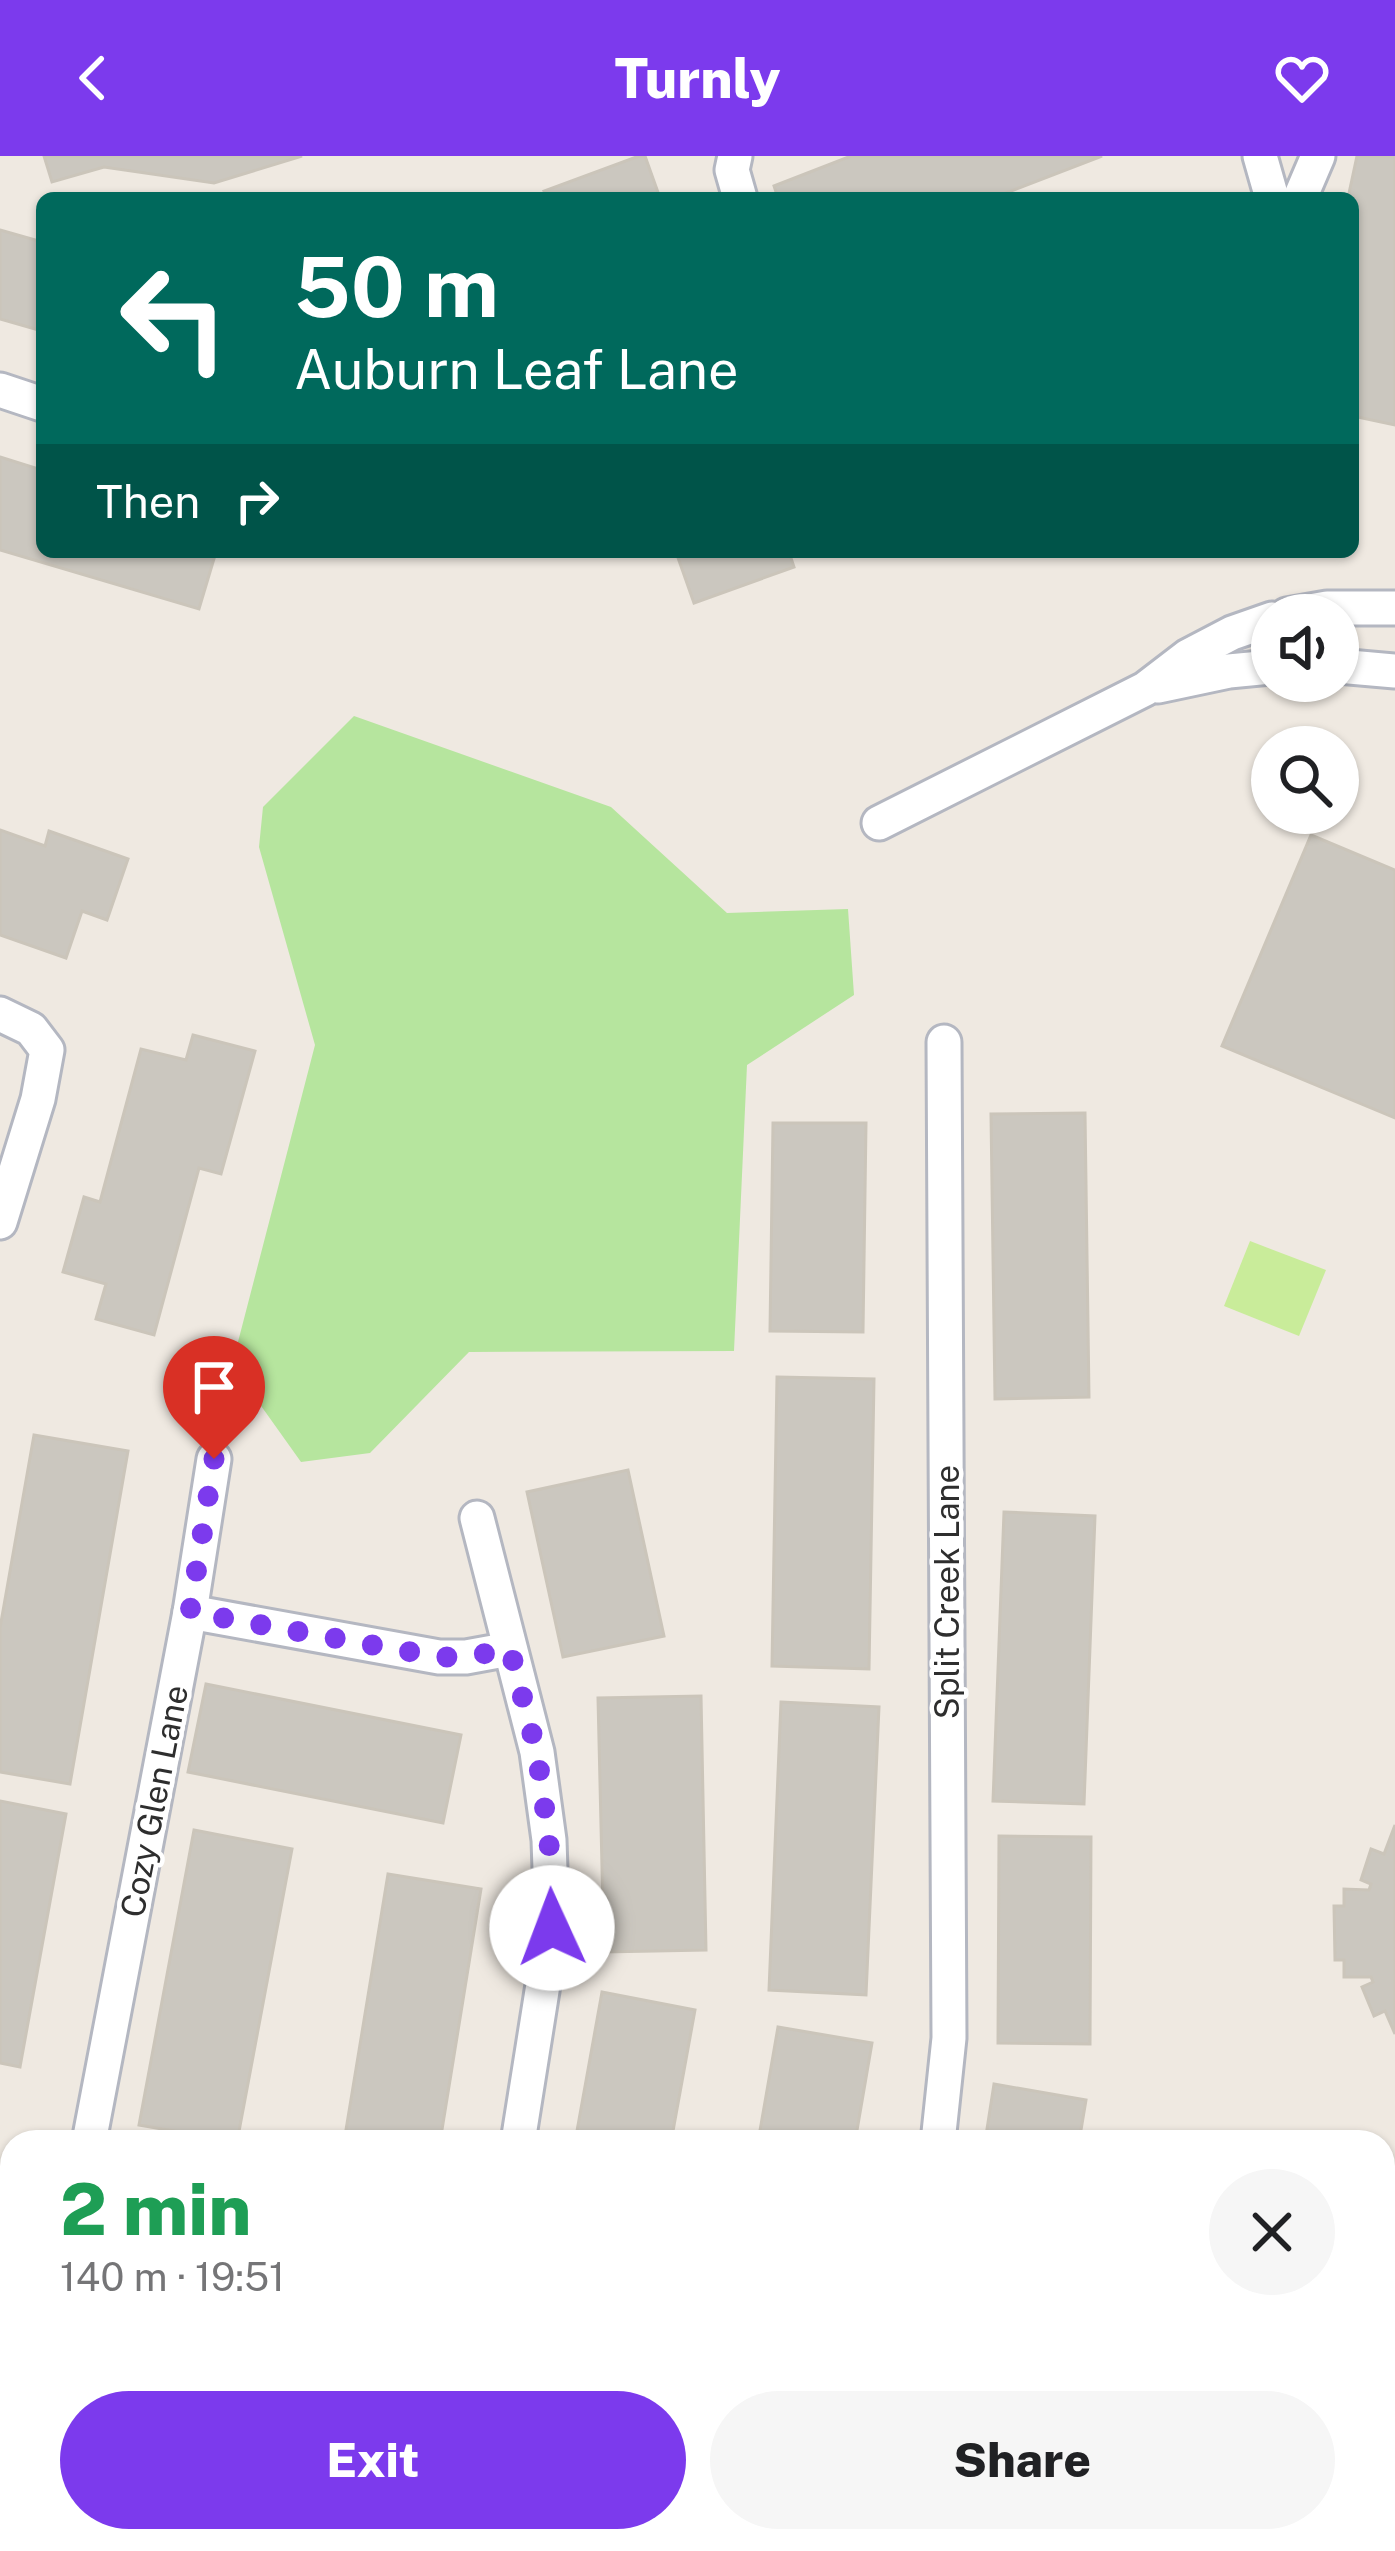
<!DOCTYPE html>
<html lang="en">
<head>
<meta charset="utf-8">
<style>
	body { margin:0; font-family:"Public Sans",sans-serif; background:#f6f6f6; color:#202124; height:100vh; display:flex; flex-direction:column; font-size:45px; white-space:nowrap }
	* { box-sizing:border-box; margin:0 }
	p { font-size:39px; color:#757577 }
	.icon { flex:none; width:66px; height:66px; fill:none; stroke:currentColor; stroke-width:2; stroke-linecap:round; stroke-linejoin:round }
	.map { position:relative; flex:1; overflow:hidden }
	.sheet { position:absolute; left:0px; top:1974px; width:1395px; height:423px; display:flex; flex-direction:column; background:#fff; border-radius:36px 36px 0 0; box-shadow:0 3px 9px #0004 }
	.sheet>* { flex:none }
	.hud { position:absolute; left:36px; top:36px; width:1323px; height:366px; border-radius:18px; box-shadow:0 3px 9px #0004; background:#00695c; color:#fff; overflow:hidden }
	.buttons { position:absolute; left:1251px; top:438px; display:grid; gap:24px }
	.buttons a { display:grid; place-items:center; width:108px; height:108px; border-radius:50%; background:#fff; box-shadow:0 3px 9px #0004; font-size:60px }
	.pin { position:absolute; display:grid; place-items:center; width:102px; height:102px; color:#fff; margin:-123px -51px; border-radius:50% 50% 50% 0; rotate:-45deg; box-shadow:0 0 12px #0007 }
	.pin .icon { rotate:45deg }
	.me { position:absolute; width:132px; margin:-66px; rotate:358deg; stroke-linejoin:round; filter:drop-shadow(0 0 9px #0008) }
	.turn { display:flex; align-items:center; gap:42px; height:252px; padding:0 60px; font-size:54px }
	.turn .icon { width:156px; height:156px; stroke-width:2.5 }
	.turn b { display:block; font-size:84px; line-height:102px }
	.then { display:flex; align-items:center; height:114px; padding:0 60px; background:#0003; gap:24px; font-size:45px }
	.round { display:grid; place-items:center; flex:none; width:126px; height:126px; border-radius:63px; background:#f6f6f6 }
	.summary { display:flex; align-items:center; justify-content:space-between; height:204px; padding:0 60px }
	h1 { font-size:72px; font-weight:800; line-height:90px; color:#1e9e55 }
	.cta { display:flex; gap:24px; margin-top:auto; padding:24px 60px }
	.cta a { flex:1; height:138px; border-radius:72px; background:#7c3aed; color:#fff; font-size:48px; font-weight:800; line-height:138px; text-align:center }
	.cta a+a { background:#f6f6f6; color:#202124 }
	header { display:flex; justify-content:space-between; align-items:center; height:156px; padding:0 60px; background:#7c3aed; color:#fff; font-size:54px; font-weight:800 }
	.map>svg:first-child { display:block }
</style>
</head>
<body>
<header><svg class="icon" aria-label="back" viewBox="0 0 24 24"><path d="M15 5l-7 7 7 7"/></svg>Turnly<svg class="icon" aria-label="heart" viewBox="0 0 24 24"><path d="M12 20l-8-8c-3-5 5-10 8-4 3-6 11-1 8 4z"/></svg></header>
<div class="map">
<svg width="1395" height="2395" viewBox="0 0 1395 2395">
	<rect width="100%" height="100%" fill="#efe9e1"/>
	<g fill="#b6e59e">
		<polygon points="354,560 611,651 727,757 848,753 854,839 747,909 734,1195 469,1196 370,1297 301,1306 232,1209 315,889 259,691 263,651"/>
		<polygon points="901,2385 1158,2385 1158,2395 907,2395"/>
	</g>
	<polygon fill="#c9ec9a" points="1250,1085 1326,1114 1299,1180 1224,1150"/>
	<g fill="#cbc7bf" stroke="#cbc5ba" stroke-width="3">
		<polygon points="44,0 302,0 214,27 104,11 52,26"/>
		<polygon points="639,0 645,0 660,42 547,42 544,35"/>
		<polygon points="851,0 1102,0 993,42 778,42 774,30"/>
		<polygon points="1357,0 1395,0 1395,269 1353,260 1353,42 1348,42"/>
		<polygon points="0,74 42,86 42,175 0,163"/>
		<polygon points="0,301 42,314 42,396 216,396 199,453 0,394"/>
		<polygon points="676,396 789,396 794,411 694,447"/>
		<polygon points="0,674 45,690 49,675 128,703 107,764 82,755 66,802 0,779"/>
		<polygon points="1311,679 1395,714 1395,962 1222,890"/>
		<polygon points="193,879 255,895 221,1018 199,1012 154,1179 96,1163 106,1128 63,1116 84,1041 100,1046 141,893 186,904"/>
		<polygon points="1085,957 1089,1241 995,1243 991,958"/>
		<polygon points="773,967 866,967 863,1176 770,1175"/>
		<polygon points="777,1221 874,1223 869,1513 772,1510"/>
		<polygon points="34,1279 128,1295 70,1628 0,1616 0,1472"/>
		<polygon points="628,1314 664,1480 563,1501 527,1336"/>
		<polygon points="1004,1356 1095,1360 1084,1648 993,1645"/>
		<polygon points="206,1528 461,1579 443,1667 188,1616"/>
		<polygon points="701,1540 706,1794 604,1796 598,1542"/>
		<polygon points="781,1546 879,1551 866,1839 769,1834"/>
		<polygon points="0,1645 66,1658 20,1911 0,1907"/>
		<polygon points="1395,1669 1395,1878 1385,1855 1374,1860 1362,1831 1373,1826 1371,1821 1344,1821 1344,1804 1335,1804 1334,1750 1344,1750 1344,1733 1369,1734 1371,1728 1361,1724 1371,1693 1384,1698"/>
		<polygon points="194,1674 292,1693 237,1986 139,1969"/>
		<polygon points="999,1680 1091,1681 1090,1888 998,1887"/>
		<polygon points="388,1718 481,1733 440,1986 344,1986"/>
		<polygon points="602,1836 695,1854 671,1986 575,1986"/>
		<polygon points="778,1871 872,1887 855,1986 758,1986"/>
		<polygon points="994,1928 1086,1944 1079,1986 985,1986"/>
		<polygon points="315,2385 407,2385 411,2395 319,2395"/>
	</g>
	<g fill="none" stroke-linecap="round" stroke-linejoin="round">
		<defs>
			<g id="street">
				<polyline points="735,0 732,14 740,42"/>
				<polyline points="1260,0 1272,42"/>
				<polyline points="1300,42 1318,0"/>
				<polyline points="0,234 42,248"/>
				<polyline points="1287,459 1327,452 1395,452"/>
				<polyline points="1338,510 1395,515"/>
				<polyline points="1158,530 1229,515 1272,511"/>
				<polyline points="879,667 1145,533 1188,500 1232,477 1272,463"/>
				<polyline points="0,858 31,873 47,894 38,943 0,1066"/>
				<polyline points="477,1362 537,1596 549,1684 552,1772 518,1986"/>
				<polyline points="190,1456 439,1501 466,1501 510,1493"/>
				<polyline points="89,1986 190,1456 214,1303"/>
				<polyline points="938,1986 949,1882 944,886"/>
				<polyline points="0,2181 12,2178"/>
				<polyline points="255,2385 260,2395"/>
				<polyline points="44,2395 69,2385"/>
			</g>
		</defs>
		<use href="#street" stroke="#b4b7c1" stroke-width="39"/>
		<use href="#street" stroke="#fff" stroke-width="33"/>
	</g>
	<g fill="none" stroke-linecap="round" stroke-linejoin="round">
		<polyline stroke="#7c3aed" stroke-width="21" stroke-dasharray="0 37.8" points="214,1303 190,1456 439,1501 466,1501 510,1493 537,1597 549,1684 552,1772"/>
	</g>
	<g text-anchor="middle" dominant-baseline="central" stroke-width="9" stroke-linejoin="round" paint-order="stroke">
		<g font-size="33" fill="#2e2e2e" stroke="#fff">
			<text transform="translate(947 1436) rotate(-90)">Split Creek Lane</text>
			<text transform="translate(154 1645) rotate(-79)">Cozy Glen Lane</text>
		</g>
	</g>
</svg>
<div class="buttons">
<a><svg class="icon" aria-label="sound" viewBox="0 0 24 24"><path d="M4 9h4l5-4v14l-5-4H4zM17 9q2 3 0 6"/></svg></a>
<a><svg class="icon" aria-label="search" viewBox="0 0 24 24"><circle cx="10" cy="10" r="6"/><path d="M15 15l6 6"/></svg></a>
</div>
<div class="pin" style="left:214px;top:1303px;background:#d93025"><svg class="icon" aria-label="arrive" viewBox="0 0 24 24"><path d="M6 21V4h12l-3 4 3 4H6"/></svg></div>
<svg class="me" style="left:552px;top:1772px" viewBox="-20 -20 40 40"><circle r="19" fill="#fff"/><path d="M0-13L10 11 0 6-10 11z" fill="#7c3aed"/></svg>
<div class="hud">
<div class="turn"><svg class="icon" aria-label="left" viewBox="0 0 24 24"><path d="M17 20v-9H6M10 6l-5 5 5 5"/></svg><div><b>50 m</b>Auburn Leaf Lane</div></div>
<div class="then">Then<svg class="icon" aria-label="right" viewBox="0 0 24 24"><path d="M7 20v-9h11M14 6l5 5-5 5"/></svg></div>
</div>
<section class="sheet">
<div class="summary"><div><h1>2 min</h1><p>140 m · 19:51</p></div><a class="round"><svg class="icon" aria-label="close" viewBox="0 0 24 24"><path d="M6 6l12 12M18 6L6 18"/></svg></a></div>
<div class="cta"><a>Exit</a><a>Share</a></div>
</section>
</div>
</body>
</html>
